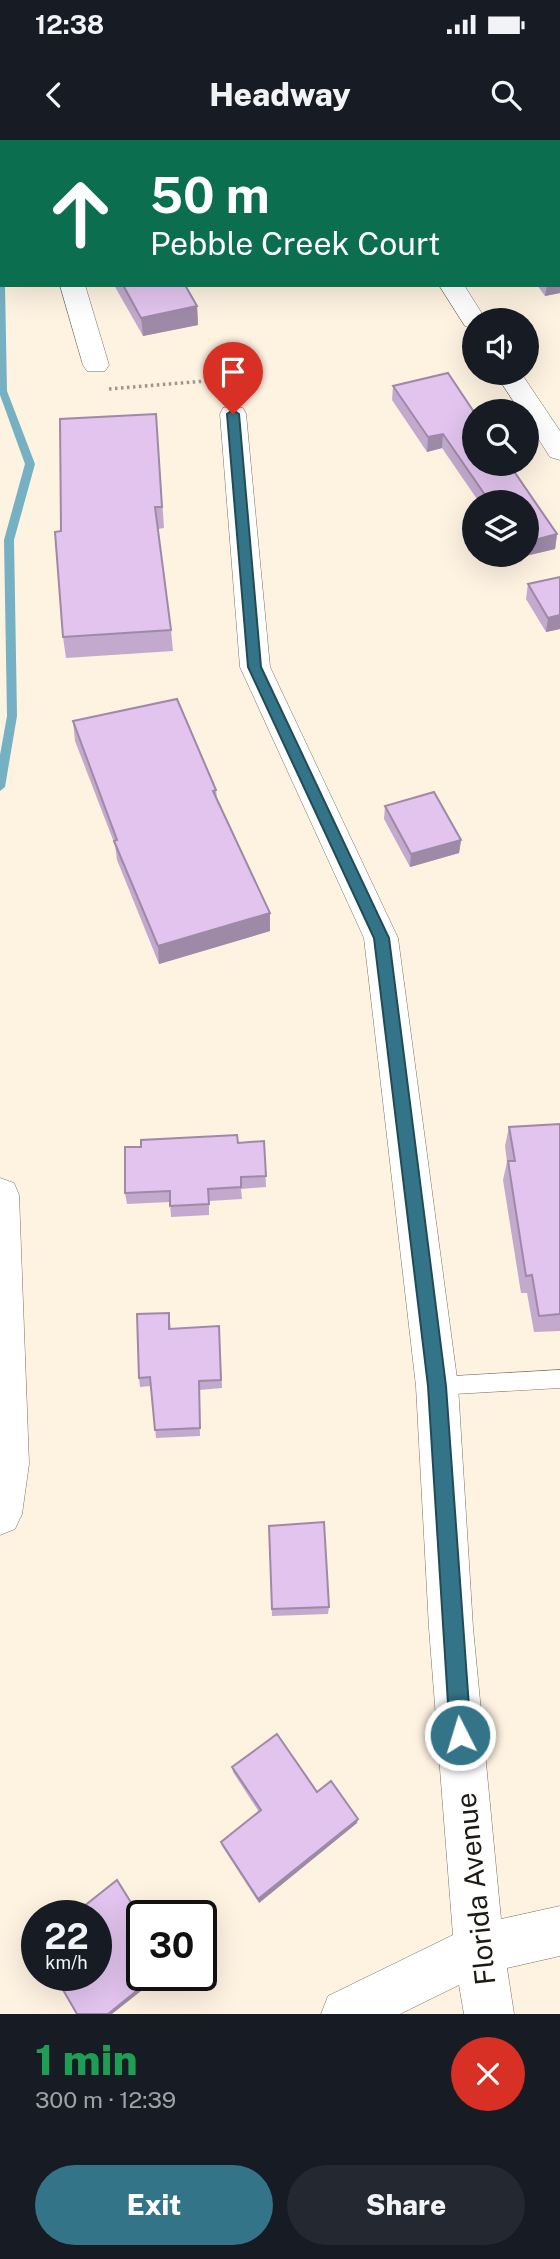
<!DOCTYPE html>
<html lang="en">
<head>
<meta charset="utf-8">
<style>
	body { margin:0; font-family:"Public Sans",sans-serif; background:#242831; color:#f1f3f6; height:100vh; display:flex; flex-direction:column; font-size:26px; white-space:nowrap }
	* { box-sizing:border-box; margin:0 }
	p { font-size:23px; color:#9ea1a6 }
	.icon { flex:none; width:38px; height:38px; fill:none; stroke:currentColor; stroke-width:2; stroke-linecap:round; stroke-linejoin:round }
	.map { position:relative; height:1874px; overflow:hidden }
	.side { display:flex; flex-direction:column; background:#171b24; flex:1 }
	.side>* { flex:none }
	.top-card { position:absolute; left:0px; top:0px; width:560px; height:147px; box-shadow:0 7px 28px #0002; background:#0b6e4f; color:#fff; overflow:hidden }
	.controls { position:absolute; left:462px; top:168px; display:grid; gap:14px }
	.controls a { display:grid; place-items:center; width:77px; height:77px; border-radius:50%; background:#171b24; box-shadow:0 7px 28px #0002; font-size:35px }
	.speed { position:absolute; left:21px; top:1760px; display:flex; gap:14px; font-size:35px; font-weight:700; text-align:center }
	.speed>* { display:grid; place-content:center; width:91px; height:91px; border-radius:50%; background:#171b24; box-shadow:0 7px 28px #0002; line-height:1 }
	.speed small { font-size:18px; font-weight:400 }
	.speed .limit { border:4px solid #111; border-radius:10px; background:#fff; color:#111 }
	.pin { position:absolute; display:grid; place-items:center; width:60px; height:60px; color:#fff; margin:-72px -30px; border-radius:50% 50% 50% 0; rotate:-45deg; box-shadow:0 0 7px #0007 }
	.pin .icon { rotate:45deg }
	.me { position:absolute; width:77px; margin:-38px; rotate:355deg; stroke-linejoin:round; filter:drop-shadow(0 0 5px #0008) }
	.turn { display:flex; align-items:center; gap:24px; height:147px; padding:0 35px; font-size:32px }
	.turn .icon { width:91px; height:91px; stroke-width:2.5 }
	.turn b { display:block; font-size:49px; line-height:60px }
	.round { display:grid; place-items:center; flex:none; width:74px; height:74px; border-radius:37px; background:#242831 }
	.head { display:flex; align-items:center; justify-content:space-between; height:119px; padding:0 35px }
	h1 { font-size:42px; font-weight:800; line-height:52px; color:#1e9e55 }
	.button { display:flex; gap:14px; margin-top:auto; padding:14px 35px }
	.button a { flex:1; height:80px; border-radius:42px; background:#347488; color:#fff; font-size:28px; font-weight:800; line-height:80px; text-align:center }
	.button a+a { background:#242831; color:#f1f3f6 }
	.status { display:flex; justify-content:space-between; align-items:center; height:49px; padding:0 35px; background:#171b24; direction:ltr }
	.status svg { height:19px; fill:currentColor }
	header { display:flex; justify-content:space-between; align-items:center; height:91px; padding:0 35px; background:#171b24; font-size:32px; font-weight:800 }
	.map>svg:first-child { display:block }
</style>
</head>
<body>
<div class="status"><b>12:38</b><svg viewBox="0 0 49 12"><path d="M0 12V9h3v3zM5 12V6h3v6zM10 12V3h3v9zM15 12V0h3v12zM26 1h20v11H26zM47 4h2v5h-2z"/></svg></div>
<header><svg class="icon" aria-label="back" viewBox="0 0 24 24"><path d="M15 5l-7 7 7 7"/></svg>Headway<svg class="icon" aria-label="search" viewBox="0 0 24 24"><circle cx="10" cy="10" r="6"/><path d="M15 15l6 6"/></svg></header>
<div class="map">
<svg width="560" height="1874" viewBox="0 0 560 1874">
	<rect width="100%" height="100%" fill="#fef2e1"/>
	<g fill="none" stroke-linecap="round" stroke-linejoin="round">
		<polygon fill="#75b0c3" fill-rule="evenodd" points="0,121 2,121 2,145 5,145 7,251 35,324 14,400 17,576 5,647 0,651 0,615 7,576 4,400 25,324 0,255"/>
		<defs>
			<polygon id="service" points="560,1230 560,1248 437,1255 430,1253 427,1246 430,1239 437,1237"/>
			<g id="minor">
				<polygon points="0,0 20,0 21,2 2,2 2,7"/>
				<polygon points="344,0 366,0 367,2 344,2"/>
				<polygon points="60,145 85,145 109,225 105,231 87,231 83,225"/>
				<polygon points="439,145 464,145 486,180 474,180 474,189 465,186"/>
				<polygon points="495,233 521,233 560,291 560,320 550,317 527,281 527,271 520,271"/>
				<polygon points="233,266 243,268 246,274 270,527 398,798 458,1246 473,1488 501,1779 560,1766 560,1816 507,1828 514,1874 464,1874 459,1845 400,1874 321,1874 328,1856 453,1795 429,1488 416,1246 364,798 240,527 220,274 223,268"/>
				<polygon points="0,1038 14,1043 19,1055 29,1324 22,1374 15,1389 0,1395"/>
			</g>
		</defs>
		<use href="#service" stroke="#7b7162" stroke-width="1"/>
		<use href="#minor" stroke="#7b7162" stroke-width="1"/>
		<polyline stroke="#9f978a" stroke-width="3.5" stroke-dasharray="2.5 3.5" stroke-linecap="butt" points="109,249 218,240 223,250"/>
		<use href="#service" fill="#fff" fill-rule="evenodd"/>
		<use href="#minor" fill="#fff" fill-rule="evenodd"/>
	</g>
	<g fill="#c2a9cd">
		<polygon points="560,96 560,153 545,156 537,145 558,145"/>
		<polygon points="114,145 185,145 197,166 198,185 143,196"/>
		<polygon points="448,233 474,272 474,324 509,324 557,394 555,409 517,418 515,415 527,415 527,362 479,362 442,308 427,312 392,260 393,246"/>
		<polygon points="156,274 164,388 158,389 171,490 173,511 66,518 63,497"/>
		<polygon points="560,437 560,489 546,492 526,459 528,444"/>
		<polygon points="73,581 216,650 217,658 270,791 159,824 117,720 115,705 75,601"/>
		<polygon points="385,666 461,700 459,713 410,727 384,679"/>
		<polygon points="560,984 560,1191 534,1192 527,1153 521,1153 503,1040 507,1022 505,1006 509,987"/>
		<polygon points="264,1001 266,1047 241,1049 242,1059 209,1061 209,1075 171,1077 170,1062 127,1064 125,1053 238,1003"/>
		<polygon points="170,1182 171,1189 219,1186 222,1248 199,1250 200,1296 156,1298 151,1246 140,1247 139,1238"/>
		<polygon points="269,1386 329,1467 328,1474 272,1476"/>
		<polygon points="232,1627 317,1652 357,1683 259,1763 222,1706 221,1702 259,1672 233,1632"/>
	</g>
	<g fill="#9e89a7">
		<polygon points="558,140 560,140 560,153 545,156 547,145 558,145"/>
		<polygon points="197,166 198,185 143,196 141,178"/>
		<polygon points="443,294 442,308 427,312 428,297"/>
		<polygon points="557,394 555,409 517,418 518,415 527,415 527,402"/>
		<polygon points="560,475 560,489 546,492 548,478"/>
		<polygon points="461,700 459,713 410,727 411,714"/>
		<polygon points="270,773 270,791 159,824 158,806"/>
		<polygon points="358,1679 357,1683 259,1763 258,1759"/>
		<polygon points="155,1836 160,1836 112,1874 108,1874"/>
	</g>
	<g fill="#e2c4ee" stroke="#9e89a7" stroke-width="2">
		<polygon points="51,0 107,0 108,2 52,2"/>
		<polygon points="558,94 560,96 560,140 558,140"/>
		<polygon points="123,145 185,145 197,166 141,178"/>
		<polygon points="448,233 474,272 474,324 509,324 557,394 527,402 527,362 490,362 443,294 428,297 393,246"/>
		<polygon points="156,274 162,367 155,367 171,490 63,497 55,392 61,391 60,279"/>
		<polygon points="560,437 560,475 548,478 528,444"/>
		<polygon points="177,559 216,650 213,651 270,773 158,806 114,701 117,700 73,581"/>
		<polygon points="434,652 461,700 411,714 385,666"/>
		<polygon points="560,984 560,1174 539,1176 532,1135 526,1136 508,1021 515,1021 509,987"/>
		<polygon points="237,995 238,1003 264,1001 266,1036 241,1037 241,1047 208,1049 209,1064 170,1066 170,1051 125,1053 125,1007 141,1007 141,1000"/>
		<polygon points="169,1173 169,1189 219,1186 221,1240 199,1241 200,1288 155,1290 150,1237 139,1238 137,1174"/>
		<polygon points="324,1382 329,1467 272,1469 269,1386"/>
		<polygon points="277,1594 317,1652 331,1641 358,1679 258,1759 221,1702 261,1670 232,1627"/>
		<polygon points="117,1740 142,1780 142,1836 155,1836 108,1874 77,1874 55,1836 96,1836 96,1793 97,1792 96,1790 96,1776 88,1776 83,1767"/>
	</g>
	<polygon fill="#347488" stroke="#224b58" stroke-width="2" points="233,270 239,274 261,527 389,798 446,1246 471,1595 468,1602 460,1605 453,1602 450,1595 428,1246 374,798 248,527 227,274"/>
	<g text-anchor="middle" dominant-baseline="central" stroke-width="5" stroke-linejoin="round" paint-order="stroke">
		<g font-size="28" fill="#1d1913" stroke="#fff">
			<text transform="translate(475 1749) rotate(-96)">Florida Avenue</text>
		</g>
	</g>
</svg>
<div class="controls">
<a><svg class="icon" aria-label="sound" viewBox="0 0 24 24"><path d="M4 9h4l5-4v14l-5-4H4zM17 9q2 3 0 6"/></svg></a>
<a><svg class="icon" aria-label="search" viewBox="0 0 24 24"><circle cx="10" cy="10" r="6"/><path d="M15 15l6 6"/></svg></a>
<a><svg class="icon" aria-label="layers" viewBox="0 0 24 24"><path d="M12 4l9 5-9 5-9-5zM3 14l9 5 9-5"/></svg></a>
</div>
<div class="speed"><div>22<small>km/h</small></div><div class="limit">30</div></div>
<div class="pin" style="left:233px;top:274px;background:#d93025"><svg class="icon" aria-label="arrive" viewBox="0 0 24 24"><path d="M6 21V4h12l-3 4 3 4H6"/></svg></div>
<svg class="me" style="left:460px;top:1595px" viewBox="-20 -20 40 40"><circle r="17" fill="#347488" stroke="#fff" stroke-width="3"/><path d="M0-11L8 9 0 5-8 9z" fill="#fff"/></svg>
<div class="top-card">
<div class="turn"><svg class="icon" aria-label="ahead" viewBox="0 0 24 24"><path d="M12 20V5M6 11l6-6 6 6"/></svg><div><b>50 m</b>Pebble Creek Court</div></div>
</div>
</div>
<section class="side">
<div class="head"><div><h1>1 min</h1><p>300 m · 12:39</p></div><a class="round" style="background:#d93025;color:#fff"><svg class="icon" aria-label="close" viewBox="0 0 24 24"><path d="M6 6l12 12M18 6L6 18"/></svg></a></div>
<div class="button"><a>Exit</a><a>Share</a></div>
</section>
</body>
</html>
